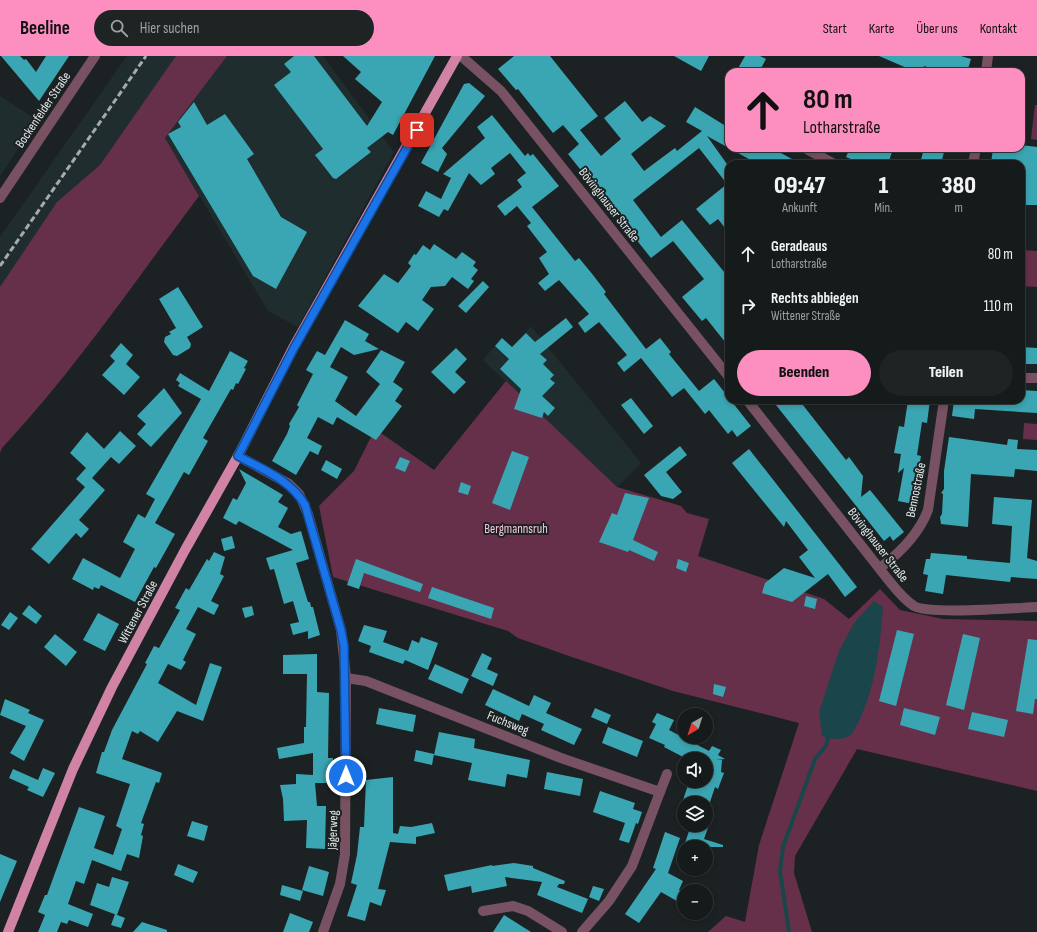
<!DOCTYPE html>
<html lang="de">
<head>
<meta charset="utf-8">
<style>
	body { margin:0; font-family:"Sofia Sans Condensed",sans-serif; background:#1e2323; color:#f1f3f6; height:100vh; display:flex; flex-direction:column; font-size:15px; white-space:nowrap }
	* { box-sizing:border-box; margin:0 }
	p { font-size:13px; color:#9da1a2 }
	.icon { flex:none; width:22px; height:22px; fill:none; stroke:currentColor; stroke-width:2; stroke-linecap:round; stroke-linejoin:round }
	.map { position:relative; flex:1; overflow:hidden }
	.panel { position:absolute; left:725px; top:104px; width:300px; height:244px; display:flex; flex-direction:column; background:#151a1a; border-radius:12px; box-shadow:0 2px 6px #0003,0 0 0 1px #343839 }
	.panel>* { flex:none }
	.top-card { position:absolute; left:725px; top:12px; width:300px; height:84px; border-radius:12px; box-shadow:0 2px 6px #0003,0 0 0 1px #343839; background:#fd8ec0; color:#111; overflow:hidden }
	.needle { width:26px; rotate:219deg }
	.tools { position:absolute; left:677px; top:652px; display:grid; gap:8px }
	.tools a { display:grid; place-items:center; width:36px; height:36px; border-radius:50%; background:#151a1a; box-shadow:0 2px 6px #0003,0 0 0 1px #343839; font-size:20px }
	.pin { position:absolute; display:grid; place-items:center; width:34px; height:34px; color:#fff; margin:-17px; border-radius:8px; box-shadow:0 2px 6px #0006 }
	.me { position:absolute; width:44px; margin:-22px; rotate:0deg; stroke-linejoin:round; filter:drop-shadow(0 0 3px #0008) }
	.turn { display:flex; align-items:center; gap:14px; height:84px; padding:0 12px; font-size:18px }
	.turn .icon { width:52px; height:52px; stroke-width:2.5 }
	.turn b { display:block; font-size:28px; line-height:34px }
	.eta { display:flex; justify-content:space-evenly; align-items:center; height:68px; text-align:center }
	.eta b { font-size:24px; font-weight:800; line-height:28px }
	.action { display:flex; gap:8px; margin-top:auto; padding:8px 12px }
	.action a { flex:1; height:46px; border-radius:24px; background:#fd8ec0; color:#111; font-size:16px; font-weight:800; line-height:46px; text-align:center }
	.action a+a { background:#1e2323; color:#f1f3f6 }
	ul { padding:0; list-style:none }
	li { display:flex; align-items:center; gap:12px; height:52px; padding:0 12px }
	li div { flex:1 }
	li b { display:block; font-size:15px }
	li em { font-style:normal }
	header { display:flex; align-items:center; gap:24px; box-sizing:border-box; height:56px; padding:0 20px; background:#fd8ec0; color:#111 }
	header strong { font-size:19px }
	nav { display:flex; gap:22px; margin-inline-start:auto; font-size:14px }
	.search { width:280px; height:36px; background:#1e2323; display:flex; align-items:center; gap:10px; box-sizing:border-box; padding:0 14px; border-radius:22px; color:#9da1a2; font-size:15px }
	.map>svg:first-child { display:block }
</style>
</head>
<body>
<header>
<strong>Beeline</strong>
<div class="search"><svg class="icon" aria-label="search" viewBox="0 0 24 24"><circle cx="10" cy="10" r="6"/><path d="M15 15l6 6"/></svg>Hier suchen</div>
<nav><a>Start</a><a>Karte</a><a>Über uns</a><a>Kontakt</a></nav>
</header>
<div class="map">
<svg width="1037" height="876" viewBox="0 0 1037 876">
	<rect width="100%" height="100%" fill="#1c2223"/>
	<g fill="#1f2d2f">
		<polygon points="127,0 177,0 100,109 57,147 0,231 0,181"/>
		<polygon points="227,0 323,0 394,96 298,271 268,255 165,82"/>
		<polygon points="0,40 37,64 0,120"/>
		<polygon points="531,270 641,407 617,431 483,304 502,282 512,291"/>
	</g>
	<g fill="#67304a">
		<path d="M176,0H227L165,82L199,140C135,225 75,314 2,392L0,397V231L57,146L100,109Z"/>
		<polygon points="1035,49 1037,49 1037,84 1031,83"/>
		<polygon points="1021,194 1037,195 1037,231 1021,230"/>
		<polygon points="506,325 617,431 681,450 687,457 709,463 698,500 824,543 849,563 880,533 900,554 943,563 1037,565 1037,735 857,693 795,800 794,817 812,876 708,876 726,860 745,866 759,789 799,667 673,635 569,600 518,582 508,575 333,521 319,450 354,415 375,373 434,414"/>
		<polygon points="1024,367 1037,368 1037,384 1023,383"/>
	</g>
	<path fill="#1a454b" d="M874,545L883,551C880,590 876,629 859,665C856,670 853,678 849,680C840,685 831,683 822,680L819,656L839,595L854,567Z"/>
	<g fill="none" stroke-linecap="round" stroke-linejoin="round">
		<polyline stroke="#1a454b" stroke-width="4" points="789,876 780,815 783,791 815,703 826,690 828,682"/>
	</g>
	<g fill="#3ba6b3">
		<polygon points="1,0 20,0 24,4 26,3 36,16 46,0 69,0 39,45"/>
		<polygon points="294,0 314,0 367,70 382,46 355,23 361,16 343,0 435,0 393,79 388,76 367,92 371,96 336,123 333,122 315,99 323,93 274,29 291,16 284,8"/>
		<polygon points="514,0 550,0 598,60 580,74 601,100 621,83 604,62 625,45 642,66 650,60 666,70 631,98 644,115 675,92 677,95 702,75 686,66 695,51 729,72 729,92 772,92 801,108 758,108 707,80 729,111 729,177 718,163 710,169 696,153 727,128 699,92 633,144 661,181 682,164 729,222 729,291 706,262 702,265 682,241 704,223 673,185 651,202 568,98 579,88 563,69 553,77 518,33 516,34 498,13"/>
		<polygon points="674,0 709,0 701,15"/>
		<polygon points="745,0 760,0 766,3 759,16 736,16"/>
		<polygon points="879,0 961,0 971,3 967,16 942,16 924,10 922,16 916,16"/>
		<polygon points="469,27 485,40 442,92 447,98 438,116 421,107 464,28"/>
		<polygon points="194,46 207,69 225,58 254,98 247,103 281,161 307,176 276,233 253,220 168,78 181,71 178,66"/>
		<polygon points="492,59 525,100 528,97 530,100 533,98 559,130 532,151 575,205 579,202 593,219 606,236 604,238 646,293 660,282 671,296 669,298 699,335 714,323 751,370 737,381 732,374 728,378 709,354 705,358 684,332 672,341 641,302 624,316 617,307 627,299 599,266 585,277 578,267 589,258 559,224 545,235 538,227 549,218 539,202 547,196 527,170 531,167 517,150 505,160 497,150 522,131 517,124 526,117 510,97 491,112 495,118 481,129 469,117 448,155 444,153 439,161 418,150 426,135 441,143 451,122 443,118 485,82 477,71"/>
		<polygon points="1021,89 1037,91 1037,149 1021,149 1021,108 991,108 993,92 1021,92"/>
		<polygon points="850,92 880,92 892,96 888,108 863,108 846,101"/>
		<polygon points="924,92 945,92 941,108 920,108"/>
		<polygon points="434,188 456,203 462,196 476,206 473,210 478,214 471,223 474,225 468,233 452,221 445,230 431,231 422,244 434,253 418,275 406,266 398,277 358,250 384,218 398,227 411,210 408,207 414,198 416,199 423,189 430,194"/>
		<polygon points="483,225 489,231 466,257 458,250"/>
		<polygon points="178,231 203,271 187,281 191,288 190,292 177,300 173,299 164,286 165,281 171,278 169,276 176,272 159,243"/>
		<polygon points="566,262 573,271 540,298 547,304 543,308 554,319 550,323 555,327 542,340 555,352 548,360 544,356 542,362 514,353 521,333 500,313 509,303 495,290 502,282 512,291 526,277 535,286"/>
		<polygon points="345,264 369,278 365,285 379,293 354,299 341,291 330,311 348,321 335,345 356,360 380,328 366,316 381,294 405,306 393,326 403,333 395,345 402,350 376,384 337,361 333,369 318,361 307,382 322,390 318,399 310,395 296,419 272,405 287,378 290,370 289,368 299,351 297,349 313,318 306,314 317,295 325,299"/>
		<polygon points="121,287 133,299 126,308 140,321 124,339 102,319 115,305 110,300"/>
		<polygon points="1021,291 1037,292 1037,308 1021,308"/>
		<polygon points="456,292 467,303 455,316 466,326 454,338 431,316"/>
		<polygon points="230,295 248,305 244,312 246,313 238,328 236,327 233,334 231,333 203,382 208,385 189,419 184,416 155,467 175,478 156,512 154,511 135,546 101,529 99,533 94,531 93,534 72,523 83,502 120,522 135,493 123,486 138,458 145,462 155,443 146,438 201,343 178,330 180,327 176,324 180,317 209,335"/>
		<polygon points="164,332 182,357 151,391 137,378 146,368 137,360"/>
		<polygon points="1021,334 1037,335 1037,357 975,353 974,363 952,360 954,344 1021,344"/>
		<polygon points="631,342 653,370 644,378 621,349"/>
		<polygon points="772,344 799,344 846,404 849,401 863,420 861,441 870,434 904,476 893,485 890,480 884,485"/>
		<polygon points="908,344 930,344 927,367 922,366 917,399 921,400 913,448 898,445 904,412 898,417 901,398 894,397 899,370 904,371"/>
		<polygon points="120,375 136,390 119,408 111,401 92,422 105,434 79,464 89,473 81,482 76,477 49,508 31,493 85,431 76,423 86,412 70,397 87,376 104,393"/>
		<polygon points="949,381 1007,389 1008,383 1018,384 1017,393 1037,394 1037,415 1015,413 1014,421 971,418 968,471 941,468 940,461 942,458 943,438 941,437 944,433 944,415"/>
		<polygon points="680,390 687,399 666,416 682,436 673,443 661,440 644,419"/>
		<polygon points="749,393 857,531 845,541 828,518 792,546 762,537 765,527 784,512 815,522 799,501 808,494 786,465 784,471 732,407"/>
		<polygon points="512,395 529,401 510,454 492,447"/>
		<polygon points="400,401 410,405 405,416 395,412"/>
		<polygon points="326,404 342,413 337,423 321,414"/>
		<polygon points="239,413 283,439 278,446 288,452 278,471 291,478 301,475 309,503 296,507 308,546 310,546 311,551 313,551 320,579 308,583 308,575 293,579 290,568 299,566 293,545 284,548 274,513 270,514 266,502 293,494 239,465 236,469 223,462 233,442 237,444 246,427"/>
		<polygon points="461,426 471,430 468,439 458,436"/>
		<polygon points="625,437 649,442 633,484 658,496 654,505 629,494 628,496 599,486 612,457 617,459"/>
		<polygon points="994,441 1032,444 1027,502 1037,505 1037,523 1011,521 1010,526 946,519 943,538 925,535 928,519 923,518 926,503 930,503 931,497 967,500 967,503 1010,507 1012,470 992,468"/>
		<polygon points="232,480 235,492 224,495 221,483"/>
		<polygon points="214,496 225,501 220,518 224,520 211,545 219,549 214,559 198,551 186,573 196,578 183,604 186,606 181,614 168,608 158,627 196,649 210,607 222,611 203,665 177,655 158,686 140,675 138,678 132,675 122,703 162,717 159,727 156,726 141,767 144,768 141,779 143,780 139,802 127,798 121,815 92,804 84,828 76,825 68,848 93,858 88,871 69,864 67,868 61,866 57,876 38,876 45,859 38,856 45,839 47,839 79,751 105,760 94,792 113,799 122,773 116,770 130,728 96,717 102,696 104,696 112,674 147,608 145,607 154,590 159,592 180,554 175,552 186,532 189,534 207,503 209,505"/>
		<polygon points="356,503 423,528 420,536 364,517 359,533 347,529"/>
		<polygon points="678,503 689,507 686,516 676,512"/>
		<polygon points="432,531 494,552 491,563 428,542"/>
		<polygon points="806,540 817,543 815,553 804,550"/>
		<polygon points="29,549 42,560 36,568 22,558"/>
		<polygon points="252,550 254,559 245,562 242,552"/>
		<polygon points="10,556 18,562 9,574 1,569"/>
		<polygon points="98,557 119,568 105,595 83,584"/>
		<polygon points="364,569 387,575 383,586 408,595 412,584 419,587 421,581 438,587 428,614 405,604 403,608 369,596 371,590 358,585"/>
		<polygon points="897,574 914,578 896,650 879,645"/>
		<polygon points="55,578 77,596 66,610 44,591"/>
		<polygon points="963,578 980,582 964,654 946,649"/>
		<polygon points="1028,583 1037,584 1037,643 1035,643 1033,658 1016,655"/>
		<polygon points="482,597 492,602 487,613 498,618 493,630 471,620"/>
		<polygon points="317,598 317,636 329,637 328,702 333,702 333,727 315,727 317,750 326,750 325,793 306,792 307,764 284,765 283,743 280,729 296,728 296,718 313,719 313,697 279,703 277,692 304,687 304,671 306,671 307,618 283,618 283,599"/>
		<polygon points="435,608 469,623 462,638 428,623"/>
		<polygon points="714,628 726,631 723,641 713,638"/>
		<polygon points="493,633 529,650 534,639 551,647 546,657 582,673 574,689 541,674 544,668 522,658 519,665 485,649"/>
		<polygon points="5,643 30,654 28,657 44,664 24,705 10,697 26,670 0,659"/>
		<polygon points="379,652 416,659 413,676 376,668"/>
		<polygon points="595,652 611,659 607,668 591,661"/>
		<polygon points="904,652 940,661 935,679 900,669"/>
		<polygon points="972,656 1008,664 1004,681 968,673"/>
		<polygon points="657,657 674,664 669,674 709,695 712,690 721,694 718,699 725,703 716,704 722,704 721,716 724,717 718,733 715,731 708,752 706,752 706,747 682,747 689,726 694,727 695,725 706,725 706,703 687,703 664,691 665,689 649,682 656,668 652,666"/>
		<polygon points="608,671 643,685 637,701 602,687"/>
		<polygon points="439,676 475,683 474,692 530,704 527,722 507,718 505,731 468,724 472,707 434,699"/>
		<polygon points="416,694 434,698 432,709 414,705"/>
		<polygon points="43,712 55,717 43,741 27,734 29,731 9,722 13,713 38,724"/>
		<polygon points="547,716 583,723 580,740 544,733"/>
		<polygon points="393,721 393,777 398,778 400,770 411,771 432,767 435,777 416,781 416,788 390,786 378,833 386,834 381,850 370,846 365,865 347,860 357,829 351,827 357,799 360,771 364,771 366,724"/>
		<polygon points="600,735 635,747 633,753 642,756 638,768 636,767 629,787 619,784 625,767 593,756"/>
		<polygon points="192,765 208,770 204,785 187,780"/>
		<polygon points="691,769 709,769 704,783 723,789 723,791 698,791 685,787"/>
		<polygon points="665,776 680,782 668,817 683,825 679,834 684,837 684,849 661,836 639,867 625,858 656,813 653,812"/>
		<polygon points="0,798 17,805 0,846"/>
		<polygon points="514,807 533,810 533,812 565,825 564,828 559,828 557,831 588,843 582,857 537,839 542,826 505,821 507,830 472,837 471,830 448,835 444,819 492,809 492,810"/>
		<polygon points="178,808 198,816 193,827 174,819"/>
		<polygon points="309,810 329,816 323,840 302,834"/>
		<polygon points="112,821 129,826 117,859 90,849 97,827 109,831"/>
		<polygon points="282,829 303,835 300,845 280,839"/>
		<polygon points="593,830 604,833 599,845 589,841"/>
		<polygon points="290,857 313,866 309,876 283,876"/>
		<polygon points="115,858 125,862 121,872 111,869"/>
		<polygon points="504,859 531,876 493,876"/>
		<polygon points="142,866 167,874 167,876 133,876"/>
	</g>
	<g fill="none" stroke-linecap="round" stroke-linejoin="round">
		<g stroke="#785262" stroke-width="10">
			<polyline points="461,0 501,35 729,321"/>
			<polyline points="986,16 988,0"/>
			<polyline points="805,92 834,108"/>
			<polyline points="973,108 976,92"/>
			<polyline points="0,142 95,0"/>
			<polyline points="1021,322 1037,322"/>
			<path d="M747,344L886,521C895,532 903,543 914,550C930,559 1014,552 1037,551"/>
			<polyline points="238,400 289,428 299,438 308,458 341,574 346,622 345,798 340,828 323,876"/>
			<path d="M880,512C901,496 919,478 928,454L944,344"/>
			<polyline points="346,622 366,625 561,702 660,736 632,810 609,845 582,876"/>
			<polyline points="660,736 667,718"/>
			<polyline points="483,855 513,850 528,855 562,876"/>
		</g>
		<polyline stroke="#d083a4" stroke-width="10" points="8,876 73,713 112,631 185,494 238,400 293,292 457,0"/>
		<polyline stroke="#a5aaab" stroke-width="3" stroke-dasharray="6 3" stroke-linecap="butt" points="0,210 146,0"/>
	</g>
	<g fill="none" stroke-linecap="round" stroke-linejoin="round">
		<defs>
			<path id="route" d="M346,720L344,590L341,574L305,449C291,424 262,413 238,400L294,292L417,74"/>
		</defs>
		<use href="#route" stroke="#114b97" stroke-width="10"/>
		<use href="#route" stroke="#1a73e8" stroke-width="7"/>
	</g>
	<g text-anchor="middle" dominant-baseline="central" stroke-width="4" stroke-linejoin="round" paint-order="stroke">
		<g font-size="13" fill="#e4e8e9" stroke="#1c2223">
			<text transform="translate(43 54) rotate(-56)">Bockenfelder Straße</text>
			<text transform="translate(609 149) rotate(52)">Bövinghauser Straße</text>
			<text transform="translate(916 434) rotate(-78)">Bennostraße</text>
			<text transform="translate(878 489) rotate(52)">Bövinghauser Straße</text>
			<text transform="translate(138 556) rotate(-62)">Wittener Straße</text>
			<text transform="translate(508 667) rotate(22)">Fuchsweg</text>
			<text transform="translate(333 774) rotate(-88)">Jägerweg</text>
		</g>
		<g font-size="13" fill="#f8c7db" stroke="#1c2223">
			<text x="516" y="473">Bergmannsruh</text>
		</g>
	</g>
</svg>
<div class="tools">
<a><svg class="needle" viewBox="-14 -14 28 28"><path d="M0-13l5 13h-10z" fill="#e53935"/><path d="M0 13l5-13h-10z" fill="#9da1a2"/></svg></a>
<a><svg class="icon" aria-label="sound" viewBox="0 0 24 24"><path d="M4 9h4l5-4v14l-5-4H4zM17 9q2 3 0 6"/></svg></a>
<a><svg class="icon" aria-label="layers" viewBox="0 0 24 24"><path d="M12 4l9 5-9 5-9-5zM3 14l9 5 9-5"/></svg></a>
<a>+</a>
<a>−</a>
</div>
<div class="pin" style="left:417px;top:74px;background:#d93025"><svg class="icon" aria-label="arrive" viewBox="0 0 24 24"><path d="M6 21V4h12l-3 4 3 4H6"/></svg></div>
<svg class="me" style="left:346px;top:720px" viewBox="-20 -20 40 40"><circle r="17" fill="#1a73e8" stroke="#fff" stroke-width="3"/><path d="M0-11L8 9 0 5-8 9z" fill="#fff"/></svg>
<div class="top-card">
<div class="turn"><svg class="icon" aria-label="ahead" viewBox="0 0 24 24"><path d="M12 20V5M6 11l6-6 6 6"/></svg><div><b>80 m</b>Lotharstraße</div></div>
</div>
<section class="panel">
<div class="eta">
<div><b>09:47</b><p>Ankunft</p></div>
<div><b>1</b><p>Min.</p></div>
<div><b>380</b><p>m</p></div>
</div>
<ul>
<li><svg class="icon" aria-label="ahead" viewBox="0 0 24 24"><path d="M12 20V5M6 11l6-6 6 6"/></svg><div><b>Geradeaus</b><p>Lotharstraße</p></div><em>80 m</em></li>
<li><svg class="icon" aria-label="right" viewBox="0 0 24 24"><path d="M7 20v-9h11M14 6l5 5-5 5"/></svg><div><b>Rechts abbiegen</b><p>Wittener Straße</p></div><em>110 m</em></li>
</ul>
<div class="action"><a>Beenden</a><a>Teilen</a></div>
</section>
</div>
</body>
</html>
